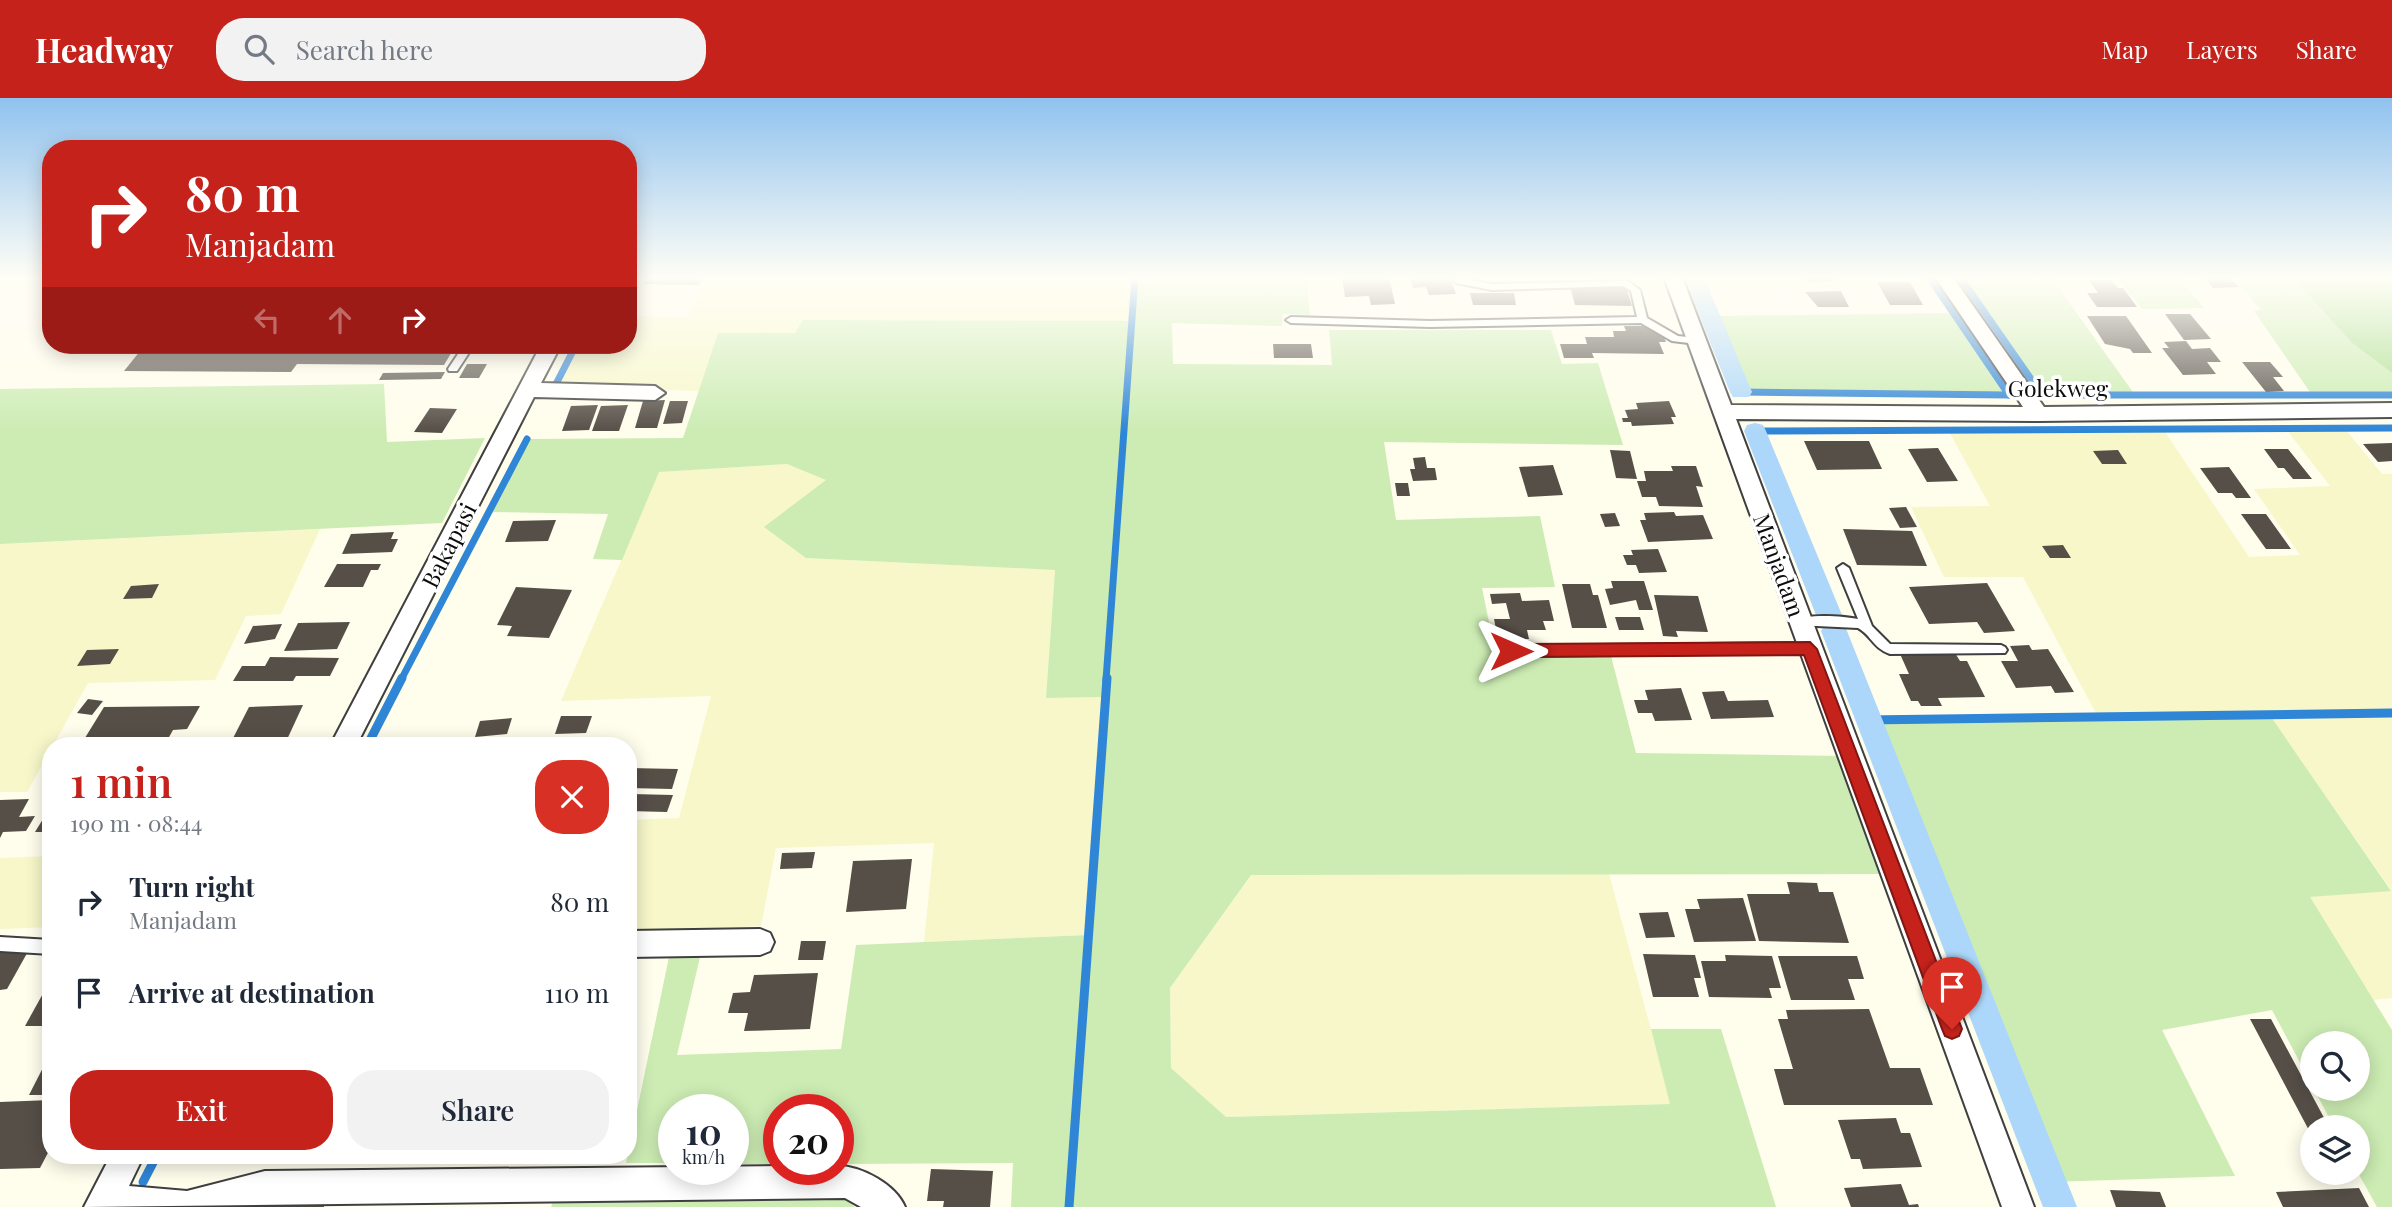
<!DOCTYPE html>
<html lang="en">
<head>
<meta charset="utf-8">
<style>
	body { margin:0; font-family:"Playfair Display",serif; background:#f2f2f3; color:#1f2937; height:100vh; display:flex; flex-direction:column; font-size:26px; white-space:nowrap }
	* { box-sizing:border-box; margin:0 }
	p { font-size:23px; color:#747a83 }
	.icon { flex:none; width:38px; height:38px; fill:none; stroke:currentColor; stroke-width:2; stroke-linecap:round; stroke-linejoin:round }
	.map { position:relative; flex:1; overflow:hidden }
	.side { position:absolute; left:42px; top:639px; width:595px; height:427px; display:flex; flex-direction:column; background:#fff; border-radius:28px; box-shadow:0 4px 18px #0003 }
	.side>* { flex:none }
	.guide { position:absolute; left:42px; top:42px; width:595px; height:214px; border-radius:28px; box-shadow:0 4px 18px #0003; background:#c5221c; color:#fff; overflow:hidden }
	.controls { position:absolute; left:2300px; top:933px; display:grid; gap:14px }
	.controls a { display:grid; place-items:center; width:70px; height:70px; border-radius:50%; background:#fff; box-shadow:0 4px 18px #0003; font-size:35px }
	.speed { position:absolute; left:658px; top:996px; display:flex; gap:14px; font-size:35px; font-weight:700; text-align:center }
	.speed>* { display:grid; place-content:center; width:91px; height:91px; border-radius:50%; background:#fff; box-shadow:0 4px 18px #0003; line-height:1 }
	.speed small { font-size:18px; font-weight:400 }
	.speed .limit { border:10px solid #d22; background:#fff; color:#111 }
	.pin { position:absolute; display:grid; place-items:center; width:60px; height:60px; color:#fff; margin:-72px -30px; border-radius:50% 50% 50% 0; rotate:-45deg; box-shadow:0 0 7px #0007 }
	.pin .icon { rotate:45deg }
	.me { position:absolute; width:77px; margin:-38px; rotate:90deg; stroke-linejoin:round; filter:drop-shadow(0 0 5px #0008) }
	.turn { display:flex; align-items:center; gap:24px; height:147px; padding:0 28px; font-size:32px }
	.turn .icon { width:91px; height:91px; stroke-width:2.5 }
	.turn b { display:block; font-size:49px; line-height:60px }
	.lanes { display:flex; align-items:center; height:66px; padding:0 28px; background:#0003; justify-content:center; gap:35px; direction:ltr }
	.lanes .off { opacity:.35 }
	.round { display:grid; place-items:center; flex:none; width:74px; height:74px; border-radius:28px; background:#f2f2f3 }
	.head { display:flex; align-items:center; justify-content:space-between; height:119px; padding:0 28px }
	h1 { font-size:42px; font-weight:600; line-height:52px; color:#c5221c }
	.button { display:flex; gap:14px; margin-top:auto; padding:14px 28px }
	.button a { flex:1; height:80px; border-radius:28px; background:#c5221c; color:#fff; font-size:28px; font-weight:600; line-height:80px; text-align:center }
	.button a+a { background:#f2f2f3; color:#1f2937 }
	ul { padding:0; list-style:none }
	li { display:flex; align-items:center; gap:21px; height:91px; padding:0 28px }
	li div { flex:1 }
	li b { display:block; font-size:26px }
	li em { font-style:normal }
	header { display:flex; align-items:center; gap:42px; box-sizing:border-box; height:98px; padding:0 35px; background:#c5221c; color:#fff }
	header strong { font-size:33px }
	nav { display:flex; gap:38px; margin-inline-start:auto; font-size:24px }
	.search { width:490px; height:63px; background:#f2f2f3; display:flex; align-items:center; gap:18px; box-sizing:border-box; padding:0 24px; border-radius:28px; color:#747a83; font-size:26px }
	.map>svg:first-child { display:block }
</style>
</head>
<body>
<header>
<strong>Headway</strong>
<div class="search"><svg class="icon" aria-label="search" viewBox="0 0 24 24"><circle cx="10" cy="10" r="6"/><path d="M15 15l6 6"/></svg>Search here</div>
<nav><a>Map</a><a>Layers</a><a>Share</a></nav>
</header>
<div class="map">
<svg width="2392" height="1109" viewBox="0 0 2392 1109">
	<rect width="100%" height="100%" fill="#fffdec"/>
	<g fill="#f7f7ca">
		<polygon points="707,179 1135,179 1132,223 804,222 795,235 718,235 699,293 555,288 576,247 628,247 628,218 687,219"/>
		<polygon points="2163,331 2249,459 2300,457 2254,391 2330,388 2286,331 2345,331 2382,376 2392,376 2392,900 2373,902 2309,799 2391,792 2269,617 2098,619 2023,479 1944,479 1911,409 1990,408 1948,332"/>
		<polygon points="787,366 827,382 806,460 1055,472 1046,600 1105,599 1088,837 924,844 934,745 776,750 761,828 628,834 628,722 679,720 711,598 561,603 659,374"/>
		<polygon points="320,431 281,516 246,518 215,582 88,585 27,694 0,694 0,446"/>
		<polygon points="51,758 51,829 0,831 0,760"/>
		<polygon points="1609,776 1671,1006 1226,1019 1171,970 1170,890 1251,777"/>
	</g>
	<g fill="#ccecb3">
		<polygon points="1135,179 1306,179 1310,217 1283,216 1282,228 1172,225 1173,266 1332,267 1329,232 1551,232 1562,266 1598,265 1623,347 1384,344 1396,422 1540,418 1555,489 1482,490 1496,559 1611,558 1636,655 1840,658 1883,776 1251,777 1170,890 1171,970 1226,1019 1670,1006 1651,931 1721,931 1776,1109 1011,1109 1013,1065 838,1066 838,1012 779,1012 779,1066 733,1066 733,1012 674,1012 674,1065 626,1065 669,859 700,859 677,957 841,951 856,847 1088,837 1105,599 1046,600 1055,472 806,460 764,429 826,382 787,366 659,374 622,462 593,461 608,416 489,414 527,341 683,340 718,235 795,235 803,222 1131,223"/>
		<polygon points="1960,179 2051,179 2135,297 2042,297"/>
		<polygon points="2117,179 2178,179 2204,210 2142,211"/>
		<polygon points="2233,179 2292,179 2352,245 2392,275 2392,297 2312,297 2254,213 2261,212"/>
		<polygon points="1953,215 2009,297 1741,294 1710,218"/>
		<polygon points="384,286 387,344 485,340 442,425 0,446 0,291"/>
		<polygon points="2269,616 2391,793 2310,799 2392,932 2392,1109 2377,1109 2357,1073 2357,1029 2334,1029 2314,991 2357,990 2357,945 2312,945 2312,987 2272,912 2162,932 2235,1078 2050,1084 1866,622"/>
		<polygon points="829,1089 855,1109 551,1109 558,1092"/>
	</g>
	<polygon fill="#adde91" points="2292,179 2392,179 2392,275 2352,245"/>
	<g fill="none" stroke-linecap="round" stroke-linejoin="round">
		<g stroke="#2f85d6" stroke-width="7">
			<polyline points="1929,179 2009,297"/>
			<polyline points="1960,179 2042,297 2392,297"/>
			<polyline points="555,288 576,247"/>
			<polyline points="1741,294 2009,297"/>
			<polyline points="1755,333 2392,330"/>
			<polyline points="401,582 527,341"/>
			<polyline points="1106,582 1135,179"/>
		</g>
		<g stroke="#2f85d6" stroke-width="9">
			<polyline points="1866,622 2392,615"/>
			<polyline points="367,648 402,580"/>
			<polyline points="143,1084 157,1057"/>
			<polyline points="1069,1109 1107,580"/>
		</g>
		<g fill="#add7fa" fill-rule="evenodd">
			<polygon points="1684,179 1704,179 1752,294 1749,299 1733,299 1730,294"/>
			<polygon points="1755,325 1763,327 1766,333 1842,517 1838,524 1843,526 1847,533 2077,1109 2043,1109 1821,533 1825,526 1820,524 1816,517 1744,333 1747,327"/>
		</g>
	</g>
	<g fill="#564f48">
		<polygon points="647,179 703,179 699,187 644,186"/>
		<polygon points="1342,179 1389,179 1395,206 1371,207 1369,198 1345,199"/>
		<polygon points="1410,179 1450,179 1456,196 1429,197 1426,189 1413,190"/>
		<polygon points="1805,179 1833,179 1836,183 1808,184"/>
		<polygon points="2204,179 2229,179 2239,189 2213,190"/>
		<polygon points="2089,182 2111,182 2118,190 2123,190 2137,209 2097,209 2087,195 2098,195"/>
		<polygon points="1877,184 1910,184 1923,207 1890,207"/>
		<polygon points="1570,188 1626,189 1632,208 1575,207"/>
		<polygon points="1841,193 1849,209 1818,209 1805,194"/>
		<polygon points="1470,195 1514,195 1516,207 1473,207"/>
		<polygon points="2165,216 2190,216 2211,241 2184,242"/>
		<polygon points="2087,218 2126,218 2152,255 2133,255 2130,251 2105,246"/>
		<polygon points="1624,228 1653,228 1661,233 1666,244 1659,244 1664,256 1592,255 1594,260 1564,260 1560,246 1587,246 1585,239 1614,239 1613,233 1626,233"/>
		<polygon points="2186,243 2192,251 2210,250 2221,264 2207,264 2216,276 2183,277 2162,250 2169,250 2164,244"/>
		<polygon points="1273,246 1311,246 1313,260 1274,260"/>
		<polygon points="145,247 456,247 444,267 297,266 291,274 124,273"/>
		<polygon points="499,247 521,247 517,256 495,256"/>
		<polygon points="2242,264 2270,264 2283,279 2273,279 2284,293 2266,294"/>
		<polygon points="467,266 487,266 479,280 459,280"/>
		<polygon points="445,274 441,281 379,282 383,275"/>
		<polygon points="665,302 657,330 635,330 643,303"/>
		<polygon points="670,303 688,303 682,325 663,326"/>
		<polygon points="1669,303 1676,319 1671,319 1674,326 1632,328 1631,324 1623,324 1622,320 1628,320 1625,312 1638,311 1636,305"/>
		<polygon points="598,307 589,332 562,333 571,308"/>
		<polygon points="628,307 619,333 592,333 601,308"/>
		<polygon points="430,310 457,311 442,335 414,334"/>
		<polygon points="1804,343 1869,343 1882,371 1817,372"/>
		<polygon points="2392,345 2392,363 2378,364 2363,346"/>
		<polygon points="1938,350 1958,383 1927,384 1908,351"/>
		<polygon points="2264,351 2288,351 2312,381 2293,381 2284,370 2278,370"/>
		<polygon points="1610,352 1630,353 1637,381 1616,380"/>
		<polygon points="2118,352 2127,366 2102,366 2093,353"/>
		<polygon points="1425,359 1427,370 1435,370 1437,382 1413,383 1410,371 1415,371 1413,360"/>
		<polygon points="1553,367 1563,397 1528,399 1519,369"/>
		<polygon points="1671,368 1696,368 1703,389 1696,388 1703,409 1659,408 1656,399 1642,399 1637,383 1646,383 1644,373 1673,373"/>
		<polygon points="2229,369 2251,400 2236,400 2232,395 2218,395 2200,370"/>
		<polygon points="1395,385 1408,385 1410,398 1397,398"/>
		<polygon points="1906,409 1917,429 1900,430 1889,410"/>
		<polygon points="1674,414 1676,418 1703,417 1713,441 1648,444 1640,422 1646,422 1644,415"/>
		<polygon points="1615,415 1620,428 1605,429 1600,416"/>
		<polygon points="2241,416 2266,416 2291,451 2266,451"/>
		<polygon points="556,422 548,443 505,444 513,423"/>
		<polygon points="1843,431 1912,433 1927,468 1857,467"/>
		<polygon points="394,434 391,441 398,441 392,454 342,456 351,436"/>
		<polygon points="2063,447 2071,460 2050,460 2042,448"/>
		<polygon points="1658,451 1667,474 1639,475 1636,467 1627,467 1623,457 1633,457 1631,452"/>
		<polygon points="337,466 381,466 378,472 371,472 363,489 324,489"/>
		<polygon points="1611,483 1644,483 1653,512 1639,512 1636,502 1610,507 1605,491 1613,490"/>
		<polygon points="1987,485 2015,533 1984,535 1977,524 1929,526 1909,489"/>
		<polygon points="159,486 152,500 123,501 131,488"/>
		<polygon points="1562,486 1590,486 1593,497 1598,497 1607,530 1572,530"/>
		<polygon points="516,489 572,492 549,540 507,538 512,528 497,527"/>
		<polygon points="1520,495 1522,503 1549,502 1554,523 1543,523 1546,532 1527,532 1529,541 1498,541 1494,521 1510,521 1506,505 1492,506 1490,496"/>
		<polygon points="1654,497 1698,498 1708,534 1676,533 1678,539 1663,538"/>
		<polygon points="1615,519 1640,519 1644,532 1619,532"/>
		<polygon points="350,524 337,551 284,553 298,525"/>
		<polygon points="282,526 275,541 244,546 253,528"/>
		<polygon points="2029,547 2032,552 2048,551 2074,594 2055,595 2051,588 2016,590 2001,563 2018,563 2010,548"/>
		<polygon points="119,551 110,566 77,568 87,552"/>
		<polygon points="1955,555 1960,563 1967,563 1985,599 1938,600 1942,608 1921,608 1918,603 1911,603 1899,576 1909,576 1900,556"/>
		<polygon points="270,559 339,560 330,578 296,578 293,583 233,583 242,568 265,568"/>
		<polygon points="1681,590 1692,622 1655,623 1652,615 1638,615 1634,602 1648,602 1645,592"/>
		<polygon points="1724,593 1728,603 1768,602 1774,619 1711,621 1702,594"/>
		<polygon points="88,601 103,603 92,617 77,615"/>
		<polygon points="303,607 284,648 229,648 249,609"/>
		<polygon points="200,608 187,631 173,632 164,648 80,648 104,609"/>
		<polygon points="561,618 592,618 586,635 555,636"/>
		<polygon points="512,620 507,636 475,639 480,623"/>
		<polygon points="628,670 678,671 672,691 628,690"/>
		<polygon points="631,696 673,697 667,714 628,713"/>
		<polygon points="29,701 19,719 35,718 26,733 3,734 0,740 0,702"/>
		<polygon points="51,708 51,734 35,734"/>
		<polygon points="815,754 812,770 780,771 782,755"/>
		<polygon points="912,761 906,811 846,814 853,763"/>
		<polygon points="1787,784 1817,785 1819,794 1833,794 1849,845 1759,843 1747,796 1790,796"/>
		<polygon points="1743,800 1756,843 1694,844 1685,811 1700,811 1697,801"/>
		<polygon points="1668,814 1675,839 1646,840 1639,815"/>
		<polygon points="801,843 826,843 823,862 798,862"/>
		<polygon points="30,850 7,891 0,892 0,851"/>
		<polygon points="1643,856 1695,857 1701,880 1694,880 1699,899 1653,899"/>
		<polygon points="1725,857 1772,858 1781,890 1769,890 1772,900 1709,899 1701,863 1726,863"/>
		<polygon points="1778,858 1857,858 1864,881 1848,881 1855,902 1791,902"/>
		<polygon points="818,875 810,931 744,933 748,915 728,915 733,895 750,894 754,877"/>
		<polygon points="51,881 51,928 25,928"/>
		<polygon points="1869,911 1890,970 1920,970 1933,1007 1784,1007 1774,971 1793,971 1778,921 1788,921 1786,912"/>
		<polygon points="2250,921 2271,921 2329,1029 2312,1029 2312,1038"/>
		<polygon points="51,954 51,997 29,997"/>
		<polygon points="51,1002 51,1049 40,1070 0,1071 0,1004"/>
		<polygon points="1896,1020 1901,1035 1910,1035 1922,1069 1863,1071 1860,1061 1851,1061 1838,1022"/>
		<polygon points="931,1071 993,1073 990,1109 943,1109 944,1103 927,1103"/>
		<polygon points="1901,1086 1909,1107 1918,1106 1919,1109 1851,1109 1844,1090"/>
		<polygon points="2359,1090 2369,1109 2283,1109 2276,1094"/>
		<polygon points="2110,1092 2160,1094 2166,1109 2116,1109"/>
		<polygon points="261,1097 324,1107 324,1109 255,1109"/>
	</g>
	<g fill="none" stroke-linecap="round" stroke-linejoin="round">
		<defs>
			<g id="lane">
				<polygon points="1459,180 1492,186 1628,183 1640,192 1647,220 1678,238 1697,240 1702,243 1697,246 1672,243 1641,225 1430,229 1291,225 1286,222 1291,219 1430,223 1637,219 1631,193 1623,188 1492,192 1456,185 1454,183"/>
				<polygon points="464,247 474,247 457,273 449,273 448,271"/>
				<path d="M1843,466L1849,470L1872,528L1890,546L2001,547L2005,549L2007,552L2005,555L1890,556C1873,550 1872,538 1858,530L1796,527L1794,524C1803,515 1844,518 1858,521L1837,470Z"/>
				<polygon points="1809,545 1813,547 1815,550 1813,553 1809,555 1511,558 1507,556 1505,553 1507,550 1511,548"/>
				<polygon points="0,839 51,842 51,856 0,853"/>
			</g>
			<g id="street">
				<polygon points="1664,179 1682,179 1731,307 2023,309 1935,179 1953,179 2044,309 2392,305 2392,319 2038,323 1736,321 2034,1109 2002,1109"/>
				<polygon points="541,247 561,247 541,285 655,288 665,295 655,302 534,299 356,648 330,648"/>
				<polygon points="760,831 770,835 774,844 770,853 760,857 628,859 628,833"/>
				<path d="M111,1057H144L129,1088L187,1093L265,1073L779,1068V1071H838V1068C862,1068 896,1087 905,1109H861L845,1100L84,1109Z"/>
			</g>
		</defs>
		<use href="#lane" stroke="#3f3f3f" stroke-width="4"/>
		<use href="#street" stroke="#3f3f3f" stroke-width="4"/>
		<use href="#lane" fill="#fff" fill-rule="evenodd"/>
		<use href="#street" fill="#fff" fill-rule="evenodd"/>
	</g>
	<linearGradient id="sky" x2="0" y2="1"><stop stop-color="#90c2ef"/><stop offset="0.54" stop-color="#fffef6"/><stop offset="1" stop-color="#fffef6" stop-opacity="0"/></linearGradient>
	<rect width="2392" height="334" fill="url(#sky)"/>
	<polygon fill="#c5221c" stroke="#801612" stroke-width="2" points="1810,544 1817,551 1962,931 1959,938 1952,941 1945,938 1942,931 1804,557 1511,559 1503,553 1511,546"/>
	<g text-anchor="middle" dominant-baseline="central" stroke-width="7" stroke-linejoin="round" paint-order="stroke">
		<g font-size="23" fill="#0c0c0c" stroke="#fff">
			<text x="2058" y="289">Golekweg</text>
			<text transform="translate(448 447) rotate(-63)">Bakapasi</text>
			<text transform="translate(1780 467) rotate(70)">Manjadam</text>
		</g>
	</g>
</svg>
<div class="controls">
<a><svg class="icon" aria-label="search" viewBox="0 0 24 24"><circle cx="10" cy="10" r="6"/><path d="M15 15l6 6"/></svg></a>
<a><svg class="icon" aria-label="layers" viewBox="0 0 24 24"><path d="M12 4l9 5-9 5-9-5zM3 14l9 5 9-5"/></svg></a>
</div>
<div class="speed"><div>10<small>km/h</small></div><div class="limit">20</div></div>
<div class="pin" style="left:1952px;top:931px;background:#d93025"><svg class="icon" aria-label="arrive" viewBox="0 0 24 24"><path d="M6 21V4h12l-3 4 3 4H6"/></svg></div>
<svg class="me" style="left:1511px;top:553px" viewBox="-20 -20 40 40"><path d="M0-17L14 15 0 8-14 15z" fill="#c5221c" stroke="#fff" stroke-width="4"/></svg>
<div class="guide">
<div class="turn"><svg class="icon" aria-label="right" viewBox="0 0 24 24"><path d="M7 20v-9h11M14 6l5 5-5 5"/></svg><div><b>80 m</b>Manjadam</div></div>
<div class="lanes"><svg class="icon off" aria-label="left" viewBox="0 0 24 24"><path d="M17 20v-9H6M10 6l-5 5 5 5"/></svg><svg class="icon off" aria-label="ahead" viewBox="0 0 24 24"><path d="M12 20V5M6 11l6-6 6 6"/></svg><svg class="icon" aria-label="right" viewBox="0 0 24 24"><path d="M7 20v-9h11M14 6l5 5-5 5"/></svg></div>
</div>
<section class="side">
<div class="head"><div><h1>1 min</h1><p>190 m · 08:44</p></div><a class="round" style="background:#d93025;color:#fff"><svg class="icon" aria-label="close" viewBox="0 0 24 24"><path d="M6 6l12 12M18 6L6 18"/></svg></a></div>
<ul>
<li><svg class="icon" aria-label="right" viewBox="0 0 24 24"><path d="M7 20v-9h11M14 6l5 5-5 5"/></svg><div><b>Turn right</b><p>Manjadam</p></div><em>80 m</em></li>
<li><svg class="icon" aria-label="arrive" viewBox="0 0 24 24"><path d="M6 21V4h12l-3 4 3 4H6"/></svg><div><b>Arrive at destination</b></div><em>110 m</em></li>
</ul>
<div class="button"><a>Exit</a><a>Share</a></div>
</section>
</div>
</body>
</html>
